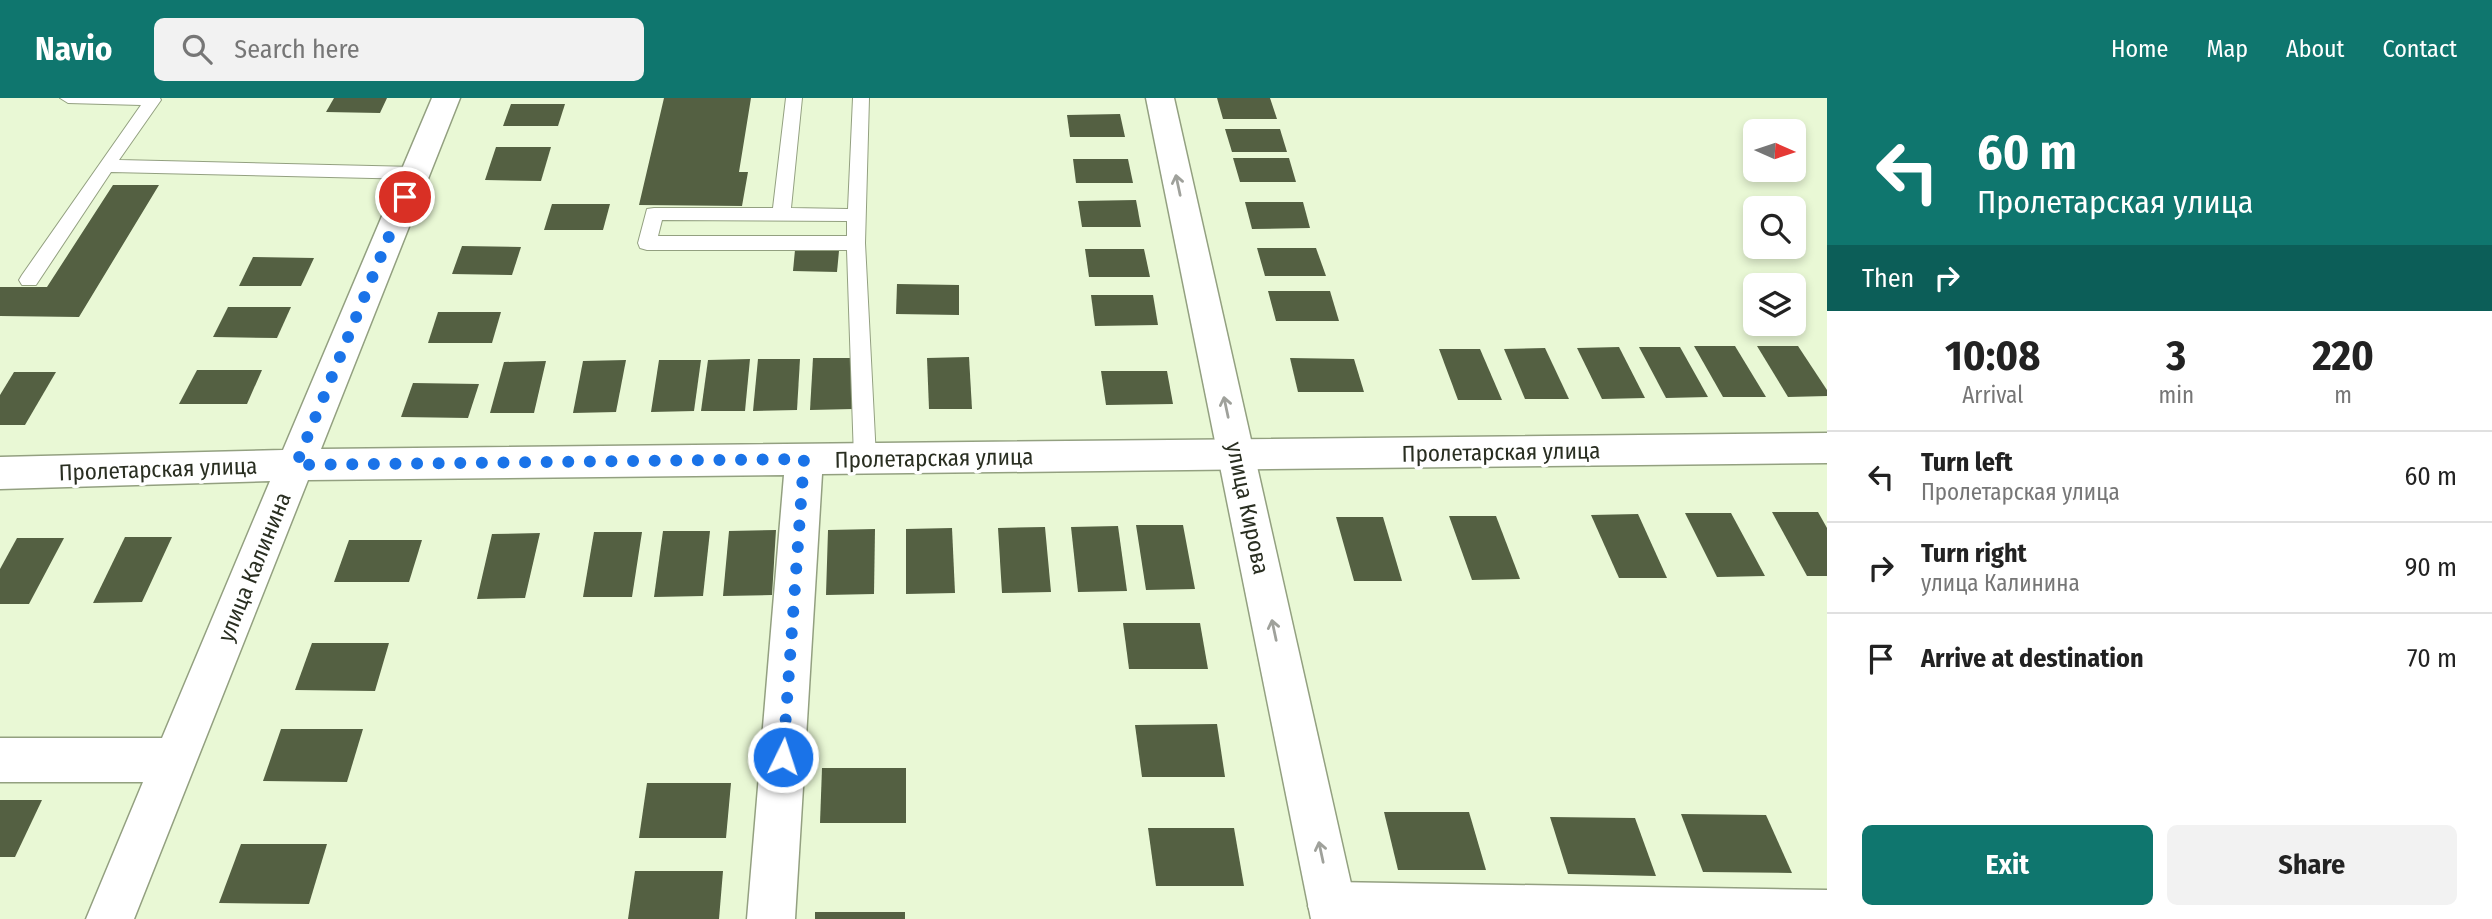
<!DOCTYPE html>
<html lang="en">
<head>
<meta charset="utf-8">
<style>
	body { margin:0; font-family:"Fira Sans Condensed",sans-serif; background:#f2f2f2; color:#222; height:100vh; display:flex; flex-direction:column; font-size:26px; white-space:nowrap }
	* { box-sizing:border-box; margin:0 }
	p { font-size:23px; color:#767676 }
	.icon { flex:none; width:38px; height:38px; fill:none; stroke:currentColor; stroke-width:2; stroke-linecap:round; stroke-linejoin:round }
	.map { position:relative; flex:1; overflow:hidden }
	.details { display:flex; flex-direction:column; background:#fff; width:665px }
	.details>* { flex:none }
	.top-card { background:#0f766e; color:#fff; overflow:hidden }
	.needle { width:46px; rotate:93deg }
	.tools { position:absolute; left:1743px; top:21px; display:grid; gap:14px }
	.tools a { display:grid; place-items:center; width:63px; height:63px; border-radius:10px; background:#fff; box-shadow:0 4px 10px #0003; font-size:35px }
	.pin { position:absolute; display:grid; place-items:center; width:60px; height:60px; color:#fff; margin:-30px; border:4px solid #fff; border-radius:50%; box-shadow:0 2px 7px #0007 }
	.me { position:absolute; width:77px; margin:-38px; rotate:4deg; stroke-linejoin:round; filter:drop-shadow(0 0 5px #0008) }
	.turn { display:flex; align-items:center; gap:24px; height:147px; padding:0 35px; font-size:32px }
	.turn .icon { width:91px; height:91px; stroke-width:2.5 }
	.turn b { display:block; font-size:49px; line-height:60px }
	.then { display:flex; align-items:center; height:66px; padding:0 35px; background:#0003; gap:14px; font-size:26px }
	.eta { display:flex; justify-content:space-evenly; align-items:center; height:119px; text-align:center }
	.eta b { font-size:42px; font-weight:700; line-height:49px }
	.button { display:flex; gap:14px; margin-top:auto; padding:14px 35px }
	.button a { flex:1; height:80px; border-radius:10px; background:#0f766e; color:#fff; font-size:28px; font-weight:700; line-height:80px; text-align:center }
	.button a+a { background:#f2f2f2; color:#222 }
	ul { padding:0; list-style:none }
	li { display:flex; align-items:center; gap:21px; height:91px; padding:0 35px; border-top:2px solid #e0e0e0 }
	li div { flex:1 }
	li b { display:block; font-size:26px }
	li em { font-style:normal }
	header { display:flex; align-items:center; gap:42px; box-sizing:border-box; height:98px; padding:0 35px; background:#0f766e; color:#fff }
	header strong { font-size:33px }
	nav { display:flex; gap:38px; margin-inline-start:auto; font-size:24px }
	.search { width:490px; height:63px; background:#f2f2f2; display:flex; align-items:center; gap:18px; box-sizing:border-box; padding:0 24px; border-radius:10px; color:#767676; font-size:26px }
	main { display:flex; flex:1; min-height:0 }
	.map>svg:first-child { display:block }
</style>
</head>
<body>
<header>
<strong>Navio</strong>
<div class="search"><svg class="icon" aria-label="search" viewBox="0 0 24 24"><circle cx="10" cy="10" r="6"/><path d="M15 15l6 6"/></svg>Search here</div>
<nav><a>Home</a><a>Map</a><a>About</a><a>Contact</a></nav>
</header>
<main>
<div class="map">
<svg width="1827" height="821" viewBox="0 0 1827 821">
	<rect width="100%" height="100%" fill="#e9f8d5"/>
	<g fill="#546042">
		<polygon points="334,0 387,0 380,15 326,14"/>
		<polygon points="664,0 751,0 739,74 748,74 742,108 639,107"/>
		<polygon points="1217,0 1270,0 1277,21 1223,21"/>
		<polygon points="511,6 565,6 558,28 503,28"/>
		<polygon points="1120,16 1125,39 1070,39 1067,17"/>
		<polygon points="1225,31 1280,31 1287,54 1232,54"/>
		<polygon points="496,49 551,49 541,83 485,82"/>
		<polygon points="1233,60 1289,60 1296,84 1240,84"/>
		<polygon points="1073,61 1128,61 1133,85 1076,85"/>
		<polygon points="113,87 159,87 79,219 0,218 0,189 47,189"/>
		<polygon points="1136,102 1141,129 1082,129 1078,103"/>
		<polygon points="1245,104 1303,104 1310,130 1252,131"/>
		<polygon points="552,106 610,106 603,132 544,132"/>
		<polygon points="462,148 521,149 512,177 452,176"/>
		<polygon points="1257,150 1316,150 1326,178 1265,178"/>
		<polygon points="1085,151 1144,151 1150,179 1089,179"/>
		<polygon points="795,152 839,153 837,174 793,173"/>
		<polygon points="253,159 314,160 301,188 239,188"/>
		<polygon points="897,186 959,187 959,217 896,216"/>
		<polygon points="1268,193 1330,193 1339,223 1276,223"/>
		<polygon points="1091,197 1153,197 1158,227 1095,228"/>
		<polygon points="228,209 291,209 277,240 213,239"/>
		<polygon points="438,214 501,214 492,245 428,245"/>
		<polygon points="1694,248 1735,248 1766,299 1723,299"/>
		<polygon points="1757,248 1798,248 1827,292 1827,298 1788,299"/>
		<polygon points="1619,249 1645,300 1602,301 1577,250"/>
		<polygon points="1639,249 1680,249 1708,299 1666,300"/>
		<polygon points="1545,250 1569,301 1525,301 1504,251"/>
		<polygon points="1439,251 1480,251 1502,302 1458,302"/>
		<polygon points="969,259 972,311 929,311 927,260"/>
		<polygon points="813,260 855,260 853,311 810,312"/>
		<polygon points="1290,260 1354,261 1364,294 1298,294"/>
		<polygon points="750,261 745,313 701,313 708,262"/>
		<polygon points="758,261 800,261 797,312 753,313"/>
		<polygon points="626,262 616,314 573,315 583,263"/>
		<polygon points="659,262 701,262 694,313 651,314"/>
		<polygon points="546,263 534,315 490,315 504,264"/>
		<polygon points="197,272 262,272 247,306 179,306"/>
		<polygon points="1101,273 1167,273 1173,306 1106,307"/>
		<polygon points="14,274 56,274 25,327 0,327 0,297"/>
		<polygon points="413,285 479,286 468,320 401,319"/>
		<polygon points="1772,414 1818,414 1827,430 1827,478 1807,478"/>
		<polygon points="1685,415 1731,415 1765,478 1717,479"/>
		<polygon points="1638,416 1667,480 1619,480 1591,417"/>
		<polygon points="1449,418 1496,418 1520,481 1472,482"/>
		<polygon points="1336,419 1383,419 1402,483 1354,483"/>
		<polygon points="1136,427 1183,427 1195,491 1146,492"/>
		<polygon points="1118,428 1127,493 1078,494 1071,429"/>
		<polygon points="1045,429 1051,494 1002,495 998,430"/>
		<polygon points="952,430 955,495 906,496 906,431"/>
		<polygon points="875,431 874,496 826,497 828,432"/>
		<polygon points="776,432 772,497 723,498 729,433"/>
		<polygon points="663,433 710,433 703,498 654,499"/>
		<polygon points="594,434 642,434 632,499 583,499"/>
		<polygon points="540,435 525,500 477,501 492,436"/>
		<polygon points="125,439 172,439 142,504 93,505"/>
		<polygon points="17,440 64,440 29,506 0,506 0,471"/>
		<polygon points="349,442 422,442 409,484 334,484"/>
		<polygon points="1123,525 1200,525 1208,571 1129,571"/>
		<polygon points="312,545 389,545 375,593 295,592"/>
		<polygon points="1217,626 1225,679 1142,679 1135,627"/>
		<polygon points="281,631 363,631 347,684 263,683"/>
		<polygon points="822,670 906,670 906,725 820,725"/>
		<polygon points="647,685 731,685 726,740 639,740"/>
		<polygon points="0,702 42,702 15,759 0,759"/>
		<polygon points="1384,714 1469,714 1486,772 1398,772"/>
		<polygon points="1681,716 1766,717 1792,775 1703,774"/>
		<polygon points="1550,719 1635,720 1656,778 1568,776"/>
		<polygon points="1148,730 1234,730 1244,788 1156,788"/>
		<polygon points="241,746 327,746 309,806 219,805"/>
		<polygon points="635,773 723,773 719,821 628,821"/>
		<rect x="815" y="814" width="90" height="7"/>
	</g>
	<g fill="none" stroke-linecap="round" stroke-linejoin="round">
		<defs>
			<g id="service">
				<polygon points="60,0 160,0 161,2 119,62 415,69 424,75 415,81 111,74 36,187 22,187 19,182 22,177 141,7 68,5"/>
				<path d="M786,0H802L791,110L848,111L853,0H869L865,145L876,360L873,366L865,369L857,366L854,360L847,152H647L640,150L638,145L647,111L654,110H773ZM662,122L847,123V138H658Z"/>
			</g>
			<g id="minor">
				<polygon points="432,0 460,0 321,351 1827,335 1827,365 822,376 795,821 747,821 784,377 308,382 134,821 86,821 143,684 0,684 0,640 162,640 270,383 0,391 0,359 283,352"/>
				<polygon points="1332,784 1827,792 1827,821 1313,821 1308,808 1315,791"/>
			</g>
			<polygon id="tertiary" points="1146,0 1174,0 1359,821 1311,821"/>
		</defs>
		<use href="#service" stroke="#93a080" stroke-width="2"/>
		<use href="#minor" stroke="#93a080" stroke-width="3"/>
		<use href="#tertiary" stroke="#93a080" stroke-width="3"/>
		<use href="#service" fill="#fff" fill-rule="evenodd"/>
		<use href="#minor" fill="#fff" fill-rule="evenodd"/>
		<use href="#tertiary" fill="#fff" fill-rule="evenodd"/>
	</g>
	<defs><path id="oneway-shaft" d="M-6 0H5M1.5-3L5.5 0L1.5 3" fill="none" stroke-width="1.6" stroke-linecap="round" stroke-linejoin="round" transform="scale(1.75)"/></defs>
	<g stroke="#9fa19b">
		<use href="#oneway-shaft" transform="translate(1178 87) rotate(-102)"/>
		<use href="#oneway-shaft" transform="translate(1226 309) rotate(-102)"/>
		<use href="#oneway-shaft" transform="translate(1274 532) rotate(-102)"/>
		<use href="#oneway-shaft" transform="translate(1321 754) rotate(-102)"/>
	</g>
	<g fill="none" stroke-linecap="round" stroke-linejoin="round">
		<polyline stroke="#1a73e8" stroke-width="12" stroke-dasharray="0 21.6" points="405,99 296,367 804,361 783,659"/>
	</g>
	<g text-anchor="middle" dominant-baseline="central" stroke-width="7" stroke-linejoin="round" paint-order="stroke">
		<g font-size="23" fill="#292e21" stroke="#fff">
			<text transform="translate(1501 354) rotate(-1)">Пролетарская улица</text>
			<text transform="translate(934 360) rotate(-1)">Пролетарская улица</text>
			<text transform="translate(158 371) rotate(-2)">Пролетарская улица</text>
			<text transform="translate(1248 410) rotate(78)">улица Кирова</text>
			<text transform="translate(254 469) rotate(-68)">улица Калинина</text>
		</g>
	</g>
</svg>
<div class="tools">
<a><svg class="needle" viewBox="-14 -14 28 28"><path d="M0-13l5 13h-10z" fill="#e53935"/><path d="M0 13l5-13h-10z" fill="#767676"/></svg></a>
<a><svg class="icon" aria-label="search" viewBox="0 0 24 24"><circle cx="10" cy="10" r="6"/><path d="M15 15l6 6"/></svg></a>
<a><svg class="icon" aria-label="layers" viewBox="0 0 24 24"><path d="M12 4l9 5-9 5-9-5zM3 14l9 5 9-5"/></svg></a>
</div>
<div class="pin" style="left:405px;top:99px;background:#d93025"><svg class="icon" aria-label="arrive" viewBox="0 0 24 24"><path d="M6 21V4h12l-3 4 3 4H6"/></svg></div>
<svg class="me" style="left:783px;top:659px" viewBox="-20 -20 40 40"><circle r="17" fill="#1a73e8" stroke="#fff" stroke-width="3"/><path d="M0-11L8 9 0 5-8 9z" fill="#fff"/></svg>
</div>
<section class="details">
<div class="top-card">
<div class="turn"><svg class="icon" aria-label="left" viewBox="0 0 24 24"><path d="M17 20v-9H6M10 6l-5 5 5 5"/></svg><div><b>60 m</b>Пролетарская улица</div></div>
<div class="then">Then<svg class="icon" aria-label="right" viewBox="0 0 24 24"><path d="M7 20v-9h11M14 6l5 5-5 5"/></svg></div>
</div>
<div class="eta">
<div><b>10:08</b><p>Arrival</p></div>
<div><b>3</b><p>min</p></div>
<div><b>220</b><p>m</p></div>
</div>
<ul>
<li><svg class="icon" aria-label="left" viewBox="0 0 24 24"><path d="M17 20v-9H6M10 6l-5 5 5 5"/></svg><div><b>Turn left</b><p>Пролетарская улица</p></div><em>60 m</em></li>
<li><svg class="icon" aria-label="right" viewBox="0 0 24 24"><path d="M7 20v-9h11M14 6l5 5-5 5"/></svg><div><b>Turn right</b><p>улица Калинина</p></div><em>90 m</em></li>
<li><svg class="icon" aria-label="arrive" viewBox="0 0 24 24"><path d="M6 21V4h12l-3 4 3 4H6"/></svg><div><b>Arrive at destination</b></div><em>70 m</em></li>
</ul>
<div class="button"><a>Exit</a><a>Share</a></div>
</section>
</main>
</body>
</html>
